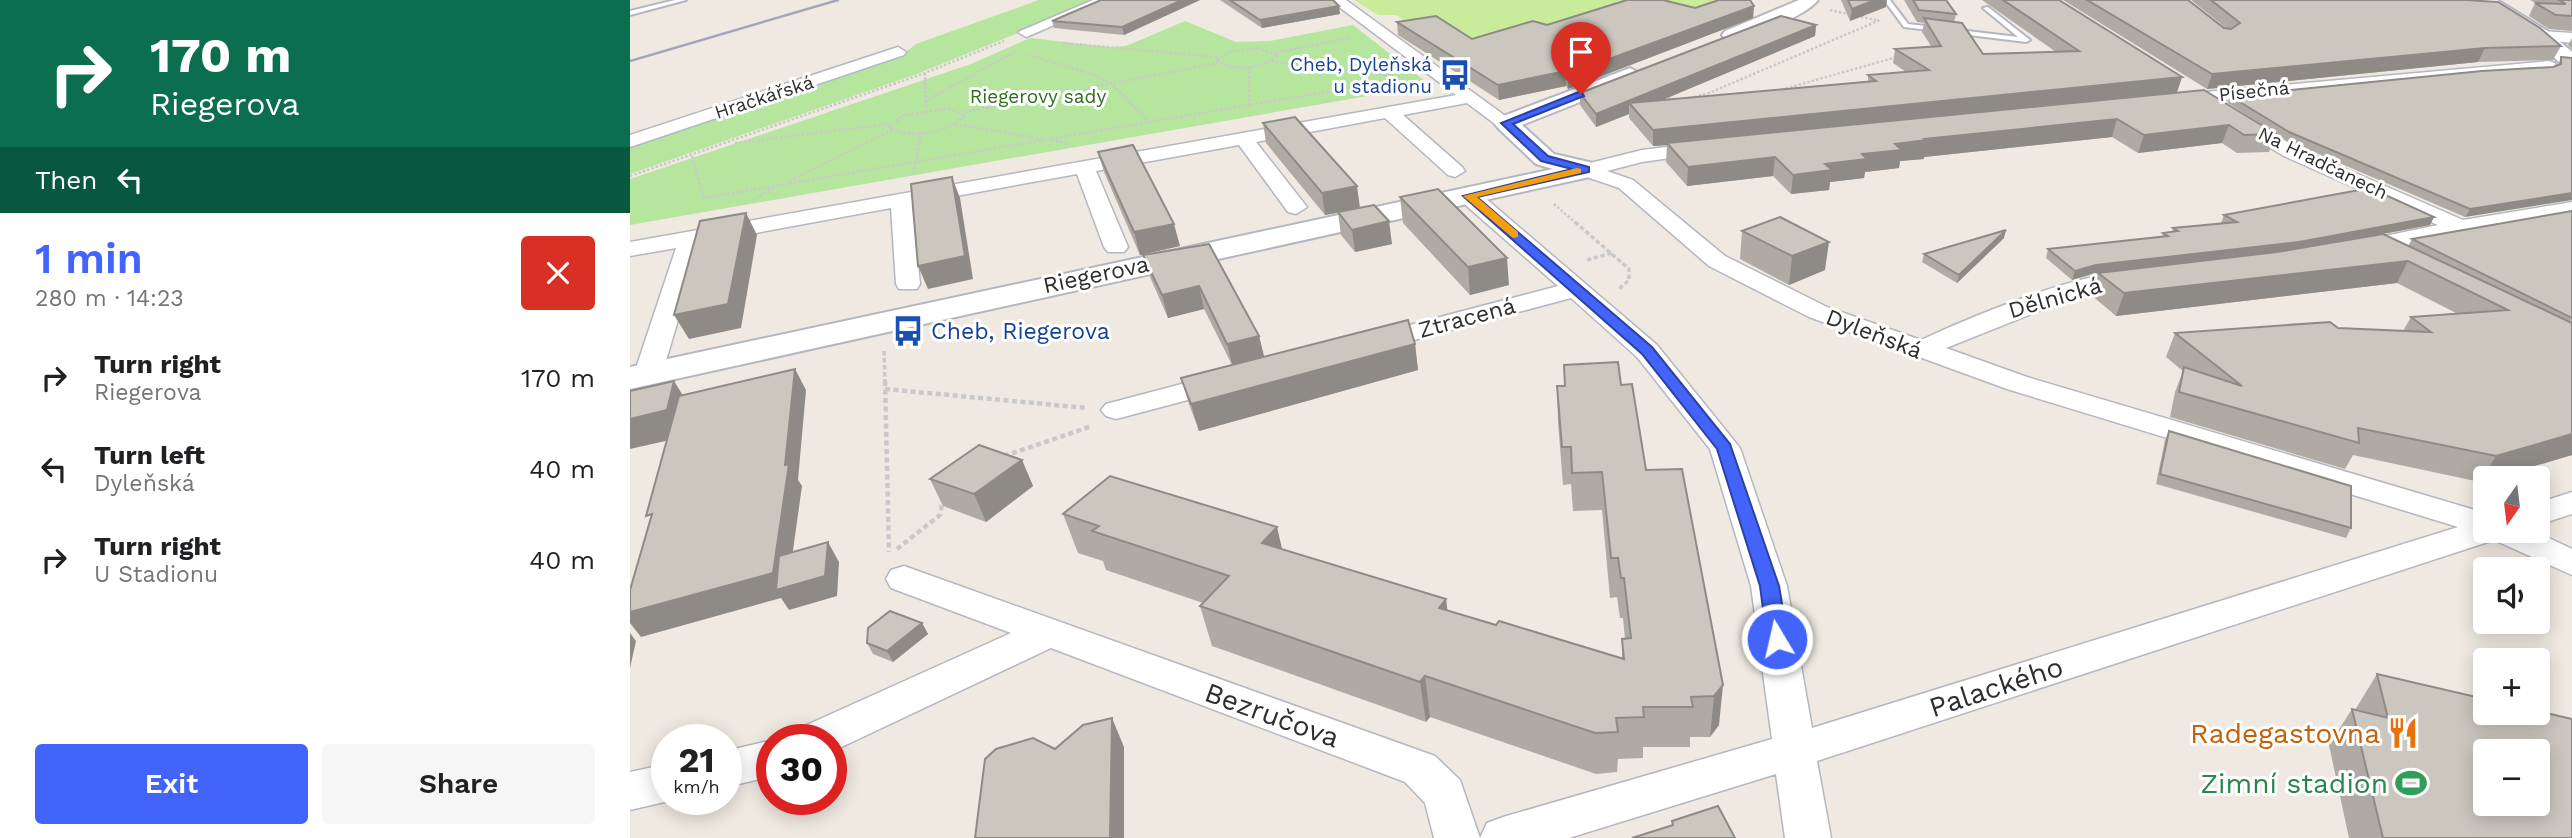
<!DOCTYPE html>
<html lang="en">
<head>
<meta charset="utf-8">
<style>
	body { margin:0; font-family:"Work Sans",sans-serif; background:#f6f6f6; color:#202124; height:100vh; display:flex; flex-direction:column; font-size:26px; white-space:nowrap }
	* { box-sizing:border-box; margin:0 }
	p { font-size:23px; color:#757577 }
	.icon { flex:none; width:38px; height:38px; fill:none; stroke:currentColor; stroke-width:2; stroke-linecap:round; stroke-linejoin:round }
	.map { position:relative; flex:1; overflow:hidden }
	.sheet { display:flex; flex-direction:column; background:#fff; width:630px }
	.sheet>* { flex:none }
	.banner { background:#0b6e4f; color:#fff; overflow:hidden }
	.needle { width:46px; rotate:194deg }
	.buttons { position:absolute; left:1843px; top:466px; display:grid; gap:14px }
	.buttons a { display:grid; place-items:center; width:77px; height:77px; border-radius:7px; background:#fff; box-shadow:0 4px 18px #0003; font-size:35px }
	.speed { position:absolute; left:21px; top:724px; display:flex; gap:14px; font-size:35px; font-weight:700; text-align:center }
	.speed>* { display:grid; place-content:center; width:91px; height:91px; border-radius:50%; background:#fff; box-shadow:0 4px 18px #0003; line-height:1 }
	.speed small { font-size:18px; font-weight:400 }
	.speed .limit { border:10px solid #d22; background:#fff; color:#111 }
	.pin { position:absolute; display:grid; place-items:center; width:60px; height:60px; color:#fff; margin:-72px -30px; border-radius:50% 50% 50% 0; rotate:-45deg; box-shadow:0 0 7px #0007 }
	.pin .icon { rotate:45deg }
	.me { position:absolute; width:77px; margin:-38px; rotate:351deg; stroke-linejoin:round; filter:drop-shadow(0 0 5px #0008) }
	.turn { display:flex; align-items:center; gap:24px; height:147px; padding:0 35px; font-size:32px }
	.turn .icon { width:91px; height:91px; stroke-width:2.5 }
	.turn b { display:block; font-size:49px; line-height:60px }
	.then { display:flex; align-items:center; height:66px; padding:0 35px; background:#0003; gap:14px; font-size:26px }
	.round { display:grid; place-items:center; flex:none; width:74px; height:74px; border-radius:7px; background:#f6f6f6 }
	.summary { display:flex; align-items:center; justify-content:space-between; height:119px; padding:0 35px }
	h1 { font-size:42px; font-weight:600; line-height:52px; color:#4264fb }
	.primary-button { display:flex; gap:14px; margin-top:auto; padding:14px 35px }
	.primary-button a { flex:1; height:80px; border-radius:7px; background:#4264fb; color:#fff; font-size:28px; font-weight:600; line-height:80px; text-align:center }
	.primary-button a+a { background:#f6f6f6; color:#202124 }
	ul { padding:0; list-style:none }
	li { display:flex; align-items:center; gap:21px; height:91px; padding:0 35px }
	li div { flex:1 }
	li b { display:block; font-size:26px }
	li em { font-style:normal }
	main { display:flex; flex:1; min-height:0 }
	.map>svg:first-child { display:block }
</style>
</head>
<body>
<main>
<section class="sheet">
<div class="banner">
<div class="turn"><svg class="icon" aria-label="right" viewBox="0 0 24 24"><path d="M7 20v-9h11M14 6l5 5-5 5"/></svg><div><b>170 m</b>Riegerova</div></div>
<div class="then">Then<svg class="icon" aria-label="left" viewBox="0 0 24 24"><path d="M17 20v-9H6M10 6l-5 5 5 5"/></svg></div>
</div>
<div class="summary"><div><h1>1 min</h1><p>280 m · 14:23</p></div><a class="round" style="background:#d93025;color:#fff"><svg class="icon" aria-label="close" viewBox="0 0 24 24"><path d="M6 6l12 12M18 6L6 18"/></svg></a></div>
<ul>
<li><svg class="icon" aria-label="right" viewBox="0 0 24 24"><path d="M7 20v-9h11M14 6l5 5-5 5"/></svg><div><b>Turn right</b><p>Riegerova</p></div><em>170 m</em></li>
<li><svg class="icon" aria-label="left" viewBox="0 0 24 24"><path d="M17 20v-9H6M10 6l-5 5 5 5"/></svg><div><b>Turn left</b><p>Dyleňská</p></div><em>40 m</em></li>
<li><svg class="icon" aria-label="right" viewBox="0 0 24 24"><path d="M7 20v-9h11M14 6l5 5-5 5"/></svg><div><b>Turn right</b><p>U Stadionu</p></div><em>40 m</em></li>
</ul>
<div class="primary-button"><a>Exit</a><a>Share</a></div>
</section>
<div class="map">
<svg width="1942" height="838" viewBox="0 0 1942 838">
	<rect width="100%" height="100%" fill="#efe9e1"/>
	<g fill="#b6e59e">
		<polygon points="409,0 469,0 287,74 0,174 0,145 272,55 286,44"/>
		<polygon points="555,21 606,42 640,41 723,25 800,85 0,225 0,179 341,64 400,38 480,47 496,46"/>
	</g>
	<polygon fill="#c9ec9a" points="724,0 1119,0 1123,18 942,85 791,31 766,15 748,15"/>
	<g fill="none" stroke-linecap="round" stroke-linejoin="round">
		<defs>
			<g id="lane">
				<polygon points="45,0 56,0 0,15 0,11"/>
				<polygon points="1254,0 1260,0 1278,24 1388,37 1353,8 1358,7 1400,40 1396,42 1274,27"/>
			</g>
			<g id="street">
				<polygon points="463,0 482,0 401,35 396,37 388,32"/>
				<polygon points="700,0 716,0 885,123 883,127 869,127 837,103 773,115 832,167 835,171 825,177 818,175 755,118 626,142 677,207 666,214 658,212 609,145 466,171 498,247 494,252 478,252 474,247 447,174 282,204 290,284 287,289 269,289 266,284 261,208 71,243 32,374 28,380 18,382 8,380 4,374 46,248 0,256 0,242 826,95"/>
				<polygon points="1912,31 1942,33 1942,43 1907,39 1907,33"/>
				<polygon points="268,47 276,52 274,55 0,147 0,135"/>
				<polygon points="1919,61 1925,63 1925,69 1542,105 1533,100 1542,95"/>
				<polygon points="1610,116 1668,148 1833,220 1942,202 1942,216 1729,255 1721,253 1717,248 1721,243 1808,225 1654,156 1603,126 1601,122"/>
				<path d="M1075,142L1085,148L1082,152L1012,162L977,171L1003,180L1095,256L1197,307L1291,340C1336,319 1467,263 1512,274L1515,279L1512,284L1429,303L1316,348L1397,377L1855,513V530H1902L1942,549V575L1864,540L1187,761L1201,838H1155L1146,774L939,838H850L857,823L873,817L1142,739L1121,586L1080,449L1007,357L941,298L743,351L734,349L730,343L734,337L928,286L831,201L828,196L831,191H847L1027,345L1110,448L1157,586L1182,728L1828,527L1377,389L1292,358L1279,357L1277,353L1179,317L1079,266L989,188L948,174L945,170L948,166L1012,150Z"/>
				<polygon points="593,373 603,376 607,382 603,388 486,419 476,416 471,410 476,404"/>
				<polygon points="1942,492 1942,514 1908,525 1908,503"/>
				<polygon points="274,566 805,756 830,780 850,838 804,838 795,803 775,782 421,648 201,752 201,740 164,740 170,728 381,633 261,588 256,579 261,570"/>
				<polygon points="143,740 142,776 96,787 96,751"/>
				<polygon points="37,764 37,800 43,800 0,810 0,772"/>
			</g>
			<g id="secondary">
				<path d="M1169,0H1188C1177,15 1113,44 1095,39L1092,35L1095,31Z"/>
				<polygon points="1845,0 1867,0 1919,32 1942,52 1942,63 1929,62 1905,40"/>
				<polygon points="1000,68 1011,74 1008,79 892,125 924,154 963,163 968,170 964,176 0,389 0,367 923,169 906,164 868,128 864,123 868,118"/>
			</g>
		</defs>
		<use href="#lane" stroke="#b4b7c1" stroke-width="4"/>
		<use href="#street" stroke="#b4b7c1" stroke-width="3"/>
		<use href="#secondary" stroke="#b4b7c1" stroke-width="4"/>
		<g stroke="#c9c9c9" stroke-width="2.5" stroke-dasharray="2.5 2" stroke-linecap="butt">
			<polyline points="1200,10 1246,20"/>
			<polyline points="432,43 588,57"/>
			<path d="M627,48L648,55C631,69 605,73 586,60L599,52Z"/>
			<polyline points="646,53 719,38"/>
			<polyline points="642,61 770,77"/>
			<polyline points="619,67 619,108"/>
			<polyline points="295,73 296,109"/>
			<polyline points="1147,91 1267,57"/>
			<polyline points="1029,98 1048,99"/>
			<polyline points="1060,98 1079,93 1250,20"/>
			<polyline points="296,101 386,51"/>
			<path d="M319,108L335,116C315,133 283,140 259,127L272,116Z"/>
			<polyline points="334,112 588,63"/>
			<polyline points="519,122 773,79"/>
			<polyline points="325,124 413,139"/>
			<polyline points="421,140 440,144"/>
			<polyline points="105,143 259,124"/>
			<polyline points="62,156 74,198 519,122 482,84 464,75 399,55"/>
			<polyline points="284,173 291,132"/>
			<polyline points="0,176 295,73 374,41"/>
			<polyline points="159,181 262,130"/>
			<polyline points="122,200 145,188"/>
			<polyline points="924,204 947,224"/>
		</g>
		<g stroke="#c9c9c9" stroke-width="3.5" stroke-dasharray="4.5 2.5" stroke-linecap="butt">
			<polyline points="945,222 999,269 999,280 989,289"/>
			<polyline points="957,260 982,253"/>
			<polyline points="254,351 255,383"/>
		</g>
		<g stroke="#c9c9c9" stroke-width="4.5" stroke-dasharray="5 3.5" stroke-linecap="butt">
			<polyline points="255,381 259,552"/>
			<polyline points="255,389 457,408"/>
			<polyline points="374,456 462,426"/>
			<polyline points="267,549 310,515 313,499"/>
		</g>
		<use href="#lane" fill="#fff" fill-rule="evenodd"/>
		<use href="#street" fill="#fff" fill-rule="evenodd"/>
		<use href="#secondary" fill="#fff" fill-rule="evenodd"/>
		<polyline stroke="#a3a6b8" stroke-width="2.5" points="0,61 208,0"/>
	</g>
	<g fill="#afaba4">
		<polygon points="471,0 570,0 494,35 424,28 422,21"/>
		<polygon points="590,0 703,0 710,14 632,28"/>
		<polygon points="1211,0 1257,0 1256,7 1220,21"/>
		<polygon points="1274,0 1316,0 1326,14 1324,22 1353,54 1426,52 1352,0 1429,0 1552,77 1547,92 1646,134 1639,152 1607,153 1592,143 1508,153 1482,137 1294,157 1294,159 1270,161 1269,168 1235,172 1234,178 1200,182 1199,190 1161,194 1143,176 1057,186 1036,162 1037,145 1023,146 999,118 999,114 966,127 950,105 950,93 1186,25 1185,36 1032,100 1238,81 1238,75 1276,72 1263,63 1265,49 1301,46 1292,32 1294,23 1287,22"/>
		<polygon points="1433,0 1558,0 1594,28 1596,28 1561,0 1836,0 1931,46 1923,60 1848,62 1577,89"/>
		<polygon points="1900,0 1942,0 1942,31 1919,29 1899,16 1905,3"/>
		<polygon points="1124,6 1123,18 938,89 936,86 869,100 768,35 767,22 842,39 917,25 1065,8"/>
		<polygon points="1942,38 1942,49 1938,45"/>
		<polygon points="1931,57 1942,58 1835,217 1656,140 1598,103 1600,96 1923,67 1928,65"/>
		<polygon points="633,123 730,208 762,244 725,252 711,235 708,213 695,215 636,143"/>
		<polygon points="468,152 550,246 510,255 474,172"/>
		<polygon points="770,197 879,285 840,295 773,223"/>
		<polygon points="1942,211 1942,455 1850,482 1723,455 1715,469 1540,417 1545,392 1553,371 1536,357 1545,333 1708,328 1773,331 1781,317 1826,313 1767,283 1486,316 1461,295 1468,273 1442,280 1416,258 1418,249 1532,237 1533,233 1542,232 1543,228 1591,223 1594,215 1804,217 1800,225 1749,235 1778,246 1782,239"/>
		<polygon points="1112,231 1195,270 1159,285 1110,259"/>
		<polygon points="1374,238 1327,283 1292,262 1294,254"/>
		<polygon points="579,244 629,336 634,357 785,344 788,370 569,431 559,404 551,378 602,365 574,309 538,318 520,277 513,255"/>
		<polygon points="934,365 991,385 1016,470 1052,469 1089,725 1080,737 1060,737 1060,747 1013,747 1013,758 988,759 987,772 966,774 800,717 796,722 582,646 570,606 573,603 476,570 473,561 448,553 433,514 653,549 816,599 817,611 866,625 992,658 992,639 995,639 993,618 990,618 987,597 980,598 972,510 943,511 941,484 933,485 928,422 927,386 934,386"/>
		<polygon points="1539,431 1721,528 1716,538 1526,484 1535,440"/>
		<polygon points="392,460 403,486 356,522 313,506 300,479"/>
		<polygon points="292,623 298,634 263,662 243,654 237,643"/>
		<polygon points="1747,674 1942,838 1719,838 1699,745 1722,709 1725,710"/>
	</g>
	<g fill="#8e8b86">
		<polygon points="552,0 570,0 494,35 492,27"/>
		<polygon points="1245,0 1257,0 1256,7 1220,21 1222,9"/>
		<polygon points="709,6 710,14 632,28 630,20"/>
		<polygon points="1124,6 1123,18 938,89 938,74"/>
		<polygon points="1186,25 1185,36 1006,111 999,103 999,114 966,127 966,114"/>
		<polygon points="1855,48 1848,62 1577,89 1582,74"/>
		<polygon points="935,71 936,86 869,100 868,85"/>
		<polygon points="1552,77 1547,92 1037,143 1037,145 1023,146 1023,130"/>
		<polygon points="1487,119 1482,137 1294,157 1294,159 1270,161 1269,168 1235,172 1234,178 1200,182 1199,190 1161,194 1163,175 1195,164 1265,144 1295,139"/>
		<polygon points="1599,125 1592,143 1508,153 1514,135"/>
		<polygon points="1145,157 1143,176 1057,186 1058,167"/>
		<polygon points="322,177 330,198 343,279 298,289 288,266"/>
		<polygon points="727,186 730,208 695,215 692,193"/>
		<polygon points="1942,193 1942,200 1835,217 1840,209"/>
		<polygon points="116,213 127,235 111,328 59,339 44,315 102,277"/>
		<polygon points="1804,217 1800,225 1666,250 1464,273 1442,280 1445,271 1466,265"/>
		<polygon points="759,221 762,244 725,252 722,230"/>
		<polygon points="544,224 550,246 510,255 504,232"/>
		<polygon points="1376,230 1374,238 1327,283 1329,275"/>
		<polygon points="1199,242 1195,270 1159,285 1162,256"/>
		<polygon points="877,258 879,285 840,295 838,267"/>
		<polygon points="1778,261 1767,283 1486,316 1494,293"/>
		<polygon points="569,286 574,309 538,318 532,295"/>
		<polygon points="629,336 635,360 603,368 597,344"/>
		<polygon points="785,344 788,370 569,431 561,404"/>
		<polygon points="165,369 176,390 168,480 172,486 158,586 198,542 209,562 207,596 159,610 151,598 11,637 0,623 0,612 155,465"/>
		<polygon points="44,381 60,407 53,437 0,449 0,419"/>
		<polygon points="1942,434 1942,455 1864,478 1855,478 1855,480 1850,482 1866,456"/>
		<polygon points="392,460 403,486 356,522 344,494"/>
		<polygon points="647,527 656,566 632,543"/>
		<polygon points="816,599 821,639 809,608"/>
		<polygon points="292,623 298,634 263,662 257,651"/>
		<polygon points="0,633 6,641 0,668"/>
		<polygon points="795,676 800,717 796,722 790,682"/>
		<polygon points="1093,685 1089,725 1080,737 1084,696"/>
		<polygon points="482,718 494,747 494,838 480,838"/>
	</g>
	<g fill="#cbc7bf" stroke="#8e8b86" stroke-width="2" fill-rule="evenodd">
		<polygon points="471,0 552,0 492,27 422,21"/>
		<polygon points="600,0 703,0 709,6 630,20"/>
		<polygon points="997,0 1033,0 1065,8 1089,0 1120,0 1124,6 938,74 935,71 868,85 767,22 806,16 842,39 903,21 917,25"/>
		<polygon points="1218,0 1245,0 1222,9"/>
		<polygon points="1283,0 1316,0 1326,14 1289,10"/>
		<polygon points="1373,0 1429,0 1552,77 1023,130 999,103 1246,81 1238,75 1299,70 1265,49 1311,46 1294,18 1332,23 1353,54 1449,51"/>
		<polygon points="1457,0 1558,0 1594,28 1601,29 1610,23 1581,0 1836,0 1868,2 1910,28 1931,46 1855,48 1582,74"/>
		<polygon points="1929,0 1942,0 1942,16 1926,15 1905,3 1936,4"/>
		<polygon points="1151,16 1186,25 966,114 950,93"/>
		<polygon points="1931,57 1942,58 1942,193 1840,209 1659,132 1600,96 1852,71 1923,67 1931,64"/>
		<polygon points="1574,90 1646,134 1614,135 1599,125 1514,135 1487,119 1295,139 1297,140 1265,144 1272,150 1232,154 1237,159 1195,164 1202,170 1163,175 1145,157 1058,167 1037,143"/>
		<polygon points="665,117 727,186 692,193 633,123"/>
		<polygon points="503,145 544,224 504,232 468,152"/>
		<polygon points="322,177 335,256 288,266 281,184"/>
		<polygon points="1740,188 1804,217 1669,242 1466,265 1445,271 1418,249 1538,236 1533,233 1548,231 1543,228 1607,222 1594,215"/>
		<polygon points="808,189 877,258 838,267 770,197"/>
		<polygon points="744,205 759,221 722,230 708,212"/>
		<polygon points="1942,211 1942,318 1782,239"/>
		<polygon points="116,213 98,304 44,315 70,221"/>
		<polygon points="1150,217 1199,242 1162,256 1112,231"/>
		<polygon points="1376,230 1329,275 1294,254"/>
		<polygon points="1753,234 1942,323 1942,434 1866,456 1728,428 1729,443 1549,392 1554,367 1612,386 1545,333 1700,322 1708,328 1801,332 1781,317 1878,310 1778,261 1494,293 1468,273 1647,252"/>
		<polygon points="579,244 629,336 597,344 569,286 532,295 513,255"/>
		<polygon points="778,320 785,344 561,404 551,378"/>
		<polygon points="988,362 991,385 1002,384 1016,470 1052,469 1093,685 1084,696 1061,697 1063,707 1013,707 1014,717 986,718 988,732 965,733 795,676 790,682 570,606 599,576 462,531 469,526 433,514 480,476 647,527 632,543 816,599 809,608 866,625 869,621 994,659 992,639 1001,638 994,578 991,578 988,558 981,558 972,472 942,473 941,447 932,447 927,386 935,386 934,365"/>
		<polygon points="165,369 155,465 159,464 143,573 0,612 0,590 22,514 16,516 49,396"/>
		<polygon points="44,381 37,410 0,419 0,391"/>
		<polygon points="1539,431 1721,486 1721,528 1530,474"/>
		<polygon points="349,445 392,460 344,494 300,479"/>
		<polygon points="198,542 195,576 146,590 149,556"/>
		<polygon points="260,611 292,623 257,651 237,643 238,628"/>
		<path d="M1747,674L1855,699V712H1908V711L1942,719V838H1753L1722,709L1758,718ZM1855,751H1908V803H1855Z"/>
		<polygon points="482,718 480,838 345,838 355,759 366,749 403,738 425,749 453,725"/>
		<polygon points="1088,806 1105,838 1002,838 1043,825 1042,821"/>
	</g>
	<polygon fill="#4264fb" stroke="#2b41a3" stroke-width="2" points="951,91 954,96 883,124 918,156 959,167 959,172 847,197 1022,347 1100,444 1149,586 1158,639 1155,644 1140,644 1137,639 1130,586 1087,449 1012,354 833,196 942,169 911,161 871,123"/>
	<polygon fill="#f59e0b" points="947,168 951,169 951,173 847,197 888,232 888,237 883,238 833,196"/>
	<defs>
		<symbol id="bus-bare" viewBox="-9 -9 18 18"><path d="M-5-6H5V4H4V6H2V4H-2V6H-4V4H-5ZM-3.5-4V0h7V-4ZM-3.5 1.2v1.5H-2V1.2ZM2 1.2v1.5H3.5V1.2Z" fill="#1a4fb4" stroke="#fff" stroke-width="2.5" paint-order="stroke"/></symbol>
		<symbol id="restaurant-bare" viewBox="-9 -9 18 18"><path d="M-5-6h1v4h1v-4h1v4h1v-4h1v5L-1.5 .5V6h-2V.5L-5-1ZM5-6V6H3V1.5H1.5Q1.5-4 5-6Z" fill="#e8710a" stroke="#fff" stroke-width="2.5" paint-order="stroke"/></symbol>
		<symbol id="stadium-bare" viewBox="-9 -9 18 18"><path d="M0-5a6.5 5 0 1 0 0 10a6.5 5 0 1 0 0-10ZM-3.5-1.8h7v3.6h-7Z" fill="#2e9e5b" stroke="#fff" stroke-width="2.5" paint-order="stroke"/></symbol>
	</defs>
	<g fill-rule="evenodd">
		<use href="#bus-bare" x="803" y="53" width="44" height="44"/>
		<use href="#bus-bare" x="256" y="309" width="44" height="44"/>
		<use href="#restaurant-bare" x="1751" y="711" width="44" height="44"/>
		<use href="#stadium-bare" x="1759" y="761" width="44" height="44"/>
	</g>
	<g text-anchor="middle" dominant-baseline="central" stroke-width="6" stroke-linejoin="round" paint-order="stroke">
		<g font-size="19" fill="#164399" stroke="#fff" text-anchor="end">
			<text x="802" y="64">Cheb, Dyleňská<tspan x="802" dy="22">u stadionu</tspan></text>
		</g>
		<g font-size="19" fill="#2e2e2e" stroke="#fff">
			<text transform="translate(1624 91) rotate(-6)">Písečná</text>
			<text transform="translate(134 97) rotate(-18)">Hračkářská</text>
			<text transform="translate(1693 163) rotate(26)">Na Hradčanech</text>
		</g>
		<g font-size="19" fill="#2c6e1b" stroke="#fff">
			<text x="408" y="96">Riegerovy sady</text>
		</g>
		<g font-size="23" fill="#2e2e2e" stroke="#fff">
			<text transform="translate(466 275) rotate(-12)">Riegerova</text>
			<text transform="translate(1425 298) rotate(-16)">Dělnická</text>
			<text transform="translate(837 318) rotate(-15)">Ztracená</text>
			<text transform="translate(1244 334) rotate(21)">Dyleňská</text>
		</g>
		<g font-size="23" fill="#164399" stroke="#fff" text-anchor="start">
			<text x="301" y="331">Cheb, Riegerova</text>
		</g>
		<g font-size="28" fill="#2e2e2e" stroke="#fff">
			<text transform="translate(1366 687) rotate(-18)">Palackého</text>
			<text transform="translate(642 715) rotate(20)">Bezručova</text>
		</g>
		<g font-size="28" fill="#c56008" stroke="#fff" text-anchor="end">
			<text x="1750" y="733">Radegastovna</text>
		</g>
		<g font-size="28" fill="#27864d" stroke="#fff" text-anchor="end">
			<text x="1758" y="783">Zimní stadion</text>
		</g>
	</g>
</svg>
<div class="buttons">
<a><svg class="needle" viewBox="-14 -14 28 28"><path d="M0-13l5 13h-10z" fill="#e53935"/><path d="M0 13l5-13h-10z" fill="#757577"/></svg></a>
<a><svg class="icon" aria-label="sound" viewBox="0 0 24 24"><path d="M4 9h4l5-4v14l-5-4H4zM17 9q2 3 0 6"/></svg></a>
<a>+</a>
<a>−</a>
</div>
<div class="speed"><div>21<small>km/h</small></div><div class="limit">30</div></div>
<div class="pin" style="left:951px;top:94px;background:#d93025"><svg class="icon" aria-label="arrive" viewBox="0 0 24 24"><path d="M6 21V4h12l-3 4 3 4H6"/></svg></div>
<svg class="me" style="left:1147px;top:639px" viewBox="-20 -20 40 40"><circle r="17" fill="#4264fb" stroke="#fff" stroke-width="3"/><path d="M0-11L8 9 0 5-8 9z" fill="#fff"/></svg>
</div>
</main>
</body>
</html>
